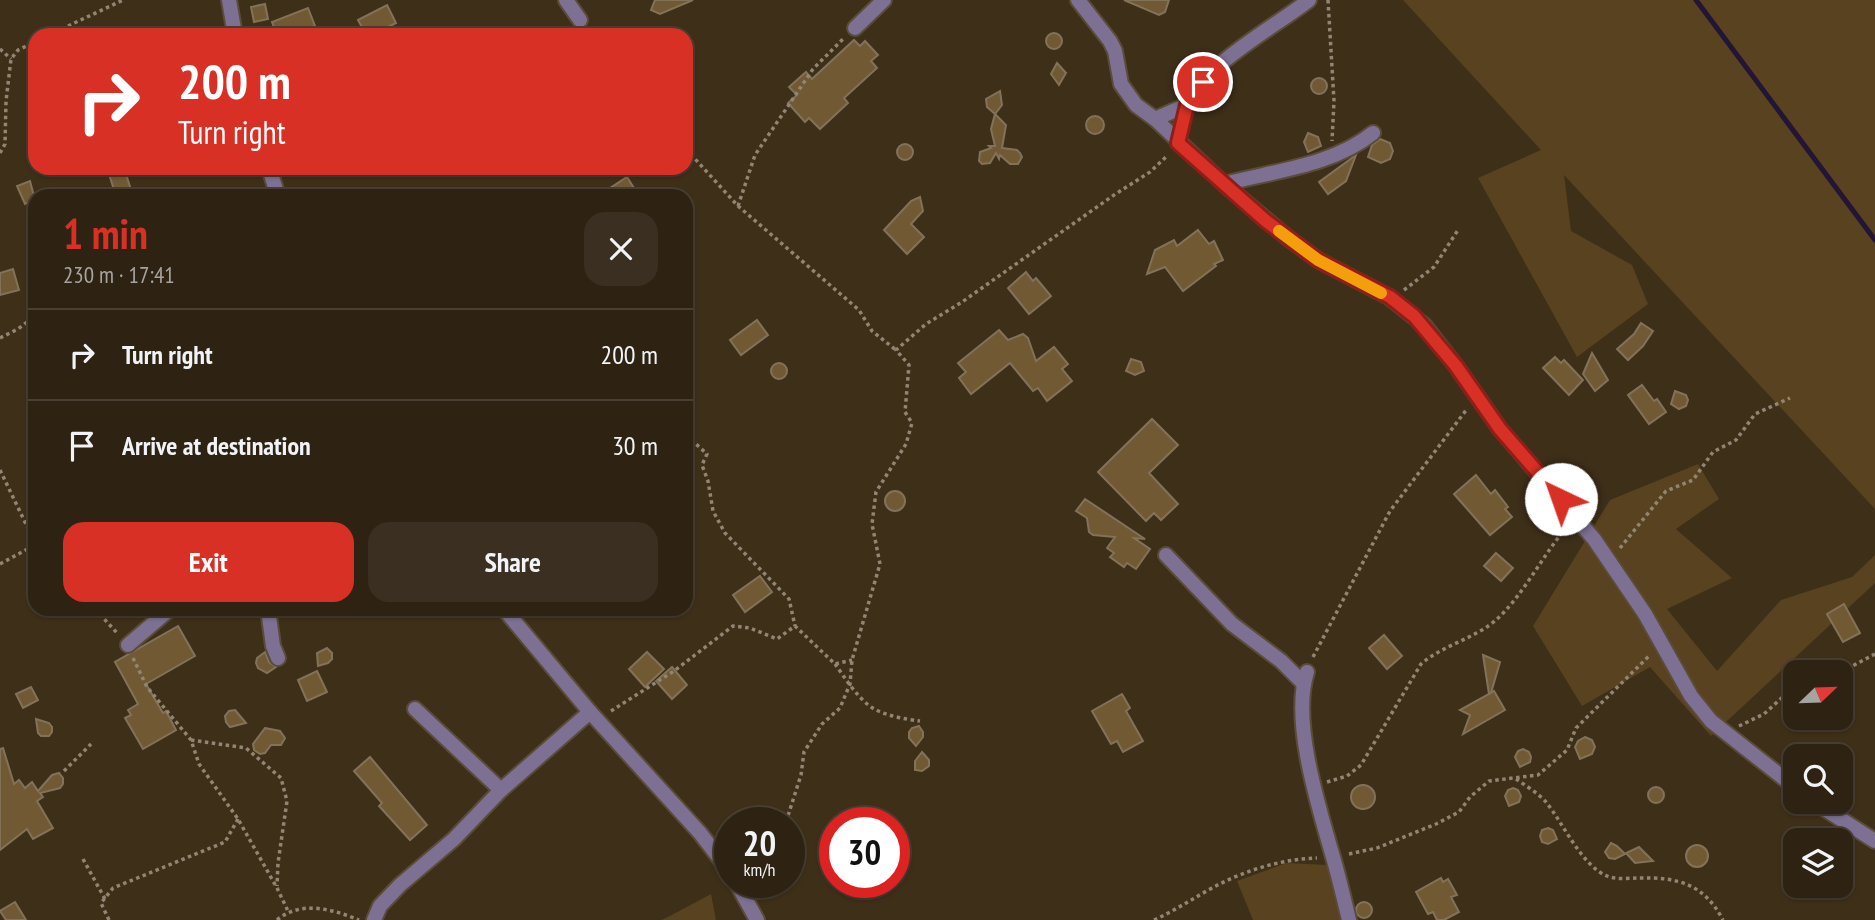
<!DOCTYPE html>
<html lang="en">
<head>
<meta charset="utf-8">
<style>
	body { margin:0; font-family:"PT Sans Narrow",sans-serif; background:#3a2f21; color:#f1f3f6; height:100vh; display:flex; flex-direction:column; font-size:26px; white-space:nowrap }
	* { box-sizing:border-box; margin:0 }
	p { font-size:23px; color:#a7a4a0 }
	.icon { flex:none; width:38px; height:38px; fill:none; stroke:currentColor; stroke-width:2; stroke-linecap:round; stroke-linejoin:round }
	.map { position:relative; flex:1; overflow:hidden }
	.side { position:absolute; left:28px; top:189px; width:665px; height:427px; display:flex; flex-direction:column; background:#2e2313; border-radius:21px; box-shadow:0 2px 5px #0004,0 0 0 2px #494033 }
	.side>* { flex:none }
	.banner { position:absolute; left:28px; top:28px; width:665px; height:147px; border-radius:21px; box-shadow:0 2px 5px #0004,0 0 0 2px #494033; background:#d93025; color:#fff; overflow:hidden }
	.needle { width:46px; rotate:67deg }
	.buttons { position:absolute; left:1783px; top:660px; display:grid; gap:14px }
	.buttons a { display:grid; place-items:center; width:70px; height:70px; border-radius:14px; background:#2e2313; box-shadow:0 2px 5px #0004,0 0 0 2px #494033; font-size:35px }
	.speed { position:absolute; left:714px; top:807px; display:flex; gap:14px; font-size:35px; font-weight:700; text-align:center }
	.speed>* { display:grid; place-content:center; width:91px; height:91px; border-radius:50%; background:#2e2313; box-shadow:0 2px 5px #0004,0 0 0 2px #494033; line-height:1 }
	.speed small { font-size:18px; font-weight:400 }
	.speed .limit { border:10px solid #d22; background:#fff; color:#111 }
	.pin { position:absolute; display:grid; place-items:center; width:60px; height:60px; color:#fff; margin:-30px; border:4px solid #fff; border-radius:50%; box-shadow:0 2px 7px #0007 }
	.me { position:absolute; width:77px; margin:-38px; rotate:318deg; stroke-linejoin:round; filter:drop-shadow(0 0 5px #0008) }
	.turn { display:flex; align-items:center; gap:24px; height:147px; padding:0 35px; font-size:32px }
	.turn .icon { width:91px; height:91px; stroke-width:2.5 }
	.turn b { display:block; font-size:49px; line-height:60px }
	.round { display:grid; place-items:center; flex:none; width:74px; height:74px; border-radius:21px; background:#3a2f21 }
	.overview { display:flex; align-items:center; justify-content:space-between; height:119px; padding:0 35px }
	h1 { font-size:42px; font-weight:700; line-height:52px; color:#d93025 }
	.cta { display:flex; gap:14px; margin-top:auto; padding:14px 35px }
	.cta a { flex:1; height:80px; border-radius:21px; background:#d93025; color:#fff; font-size:28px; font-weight:700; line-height:80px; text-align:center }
	.cta a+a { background:#3a2f21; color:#f1f3f6 }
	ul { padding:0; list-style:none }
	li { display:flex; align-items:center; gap:21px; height:91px; padding:0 35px; border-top:2px solid #494033 }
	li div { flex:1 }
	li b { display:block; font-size:26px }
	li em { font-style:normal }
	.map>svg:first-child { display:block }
</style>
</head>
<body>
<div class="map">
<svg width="1875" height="920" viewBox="0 0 1875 920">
	<rect width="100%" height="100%" fill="#3e2f19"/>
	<g fill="#59421f">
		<polygon points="1403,0 1875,0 1875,509 1564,175 1571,231 1632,265 1648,304 1577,357 1478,178 1541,150"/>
		<polygon points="1698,464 1719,499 1676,529 1732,578 1667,609 1717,671 1781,600 1852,577 1875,555 1875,583 1711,736 1650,667 1582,706 1533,626 1610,500"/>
		<polygon points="1286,863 1328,865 1341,920 1253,920 1237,881"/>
		<polygon points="711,894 716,920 661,920 668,917"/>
	</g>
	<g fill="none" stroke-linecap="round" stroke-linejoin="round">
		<polyline stroke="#221535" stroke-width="5" points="1696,0 1875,240"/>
	</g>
	<g fill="#715934" stroke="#83725a" stroke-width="2">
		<polygon points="655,0 693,0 660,14 651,10"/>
		<polygon points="1124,0 1169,0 1165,12 1159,15"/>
		<polygon points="265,4 268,19 254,22 251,7"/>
		<polygon points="387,5 396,23 372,35 366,35 358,20"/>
		<polygon points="308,8 315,26 291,35 277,35 272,22"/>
		<circle cx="1054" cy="41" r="8"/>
		<polygon points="854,40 860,46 865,41 878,55 871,61 877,68 844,98 848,103 820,129 809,118 805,122 788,103 797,95 789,87 806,72 812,79"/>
		<polygon points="1057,63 1066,73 1059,85 1051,74"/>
		<circle cx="1319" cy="86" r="8"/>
		<polygon points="1000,91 1002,105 995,114 987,107 986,99"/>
		<polygon points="995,114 1006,125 1002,148 1017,150 1020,153 1022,157 1018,164 1010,164 1000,155 999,159 996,153 990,163 982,164 979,161 980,152 991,148 989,146 995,146 991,129"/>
		<circle cx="1095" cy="125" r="9"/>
		<polygon points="1308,133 1318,137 1321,146 1308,152 1304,142"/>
		<polygon points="1380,139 1390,143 1393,151 1390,159 1381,163 1368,157 1372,145"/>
		<circle cx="905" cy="152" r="8"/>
		<polygon points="1356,155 1346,181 1328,194 1319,182"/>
		<polygon points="107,168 124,168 133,196 116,196"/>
		<polygon points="627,177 639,196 598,196"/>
		<polygon points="30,181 35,200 25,204 17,186"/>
		<polygon points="920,197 923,211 911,224 924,237 907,254 884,230 911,201"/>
		<polygon points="1198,230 1209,244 1214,241 1223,260 1214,264 1216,266 1183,291 1165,267 1147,274 1155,250 1174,240 1177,246"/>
		<polygon points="13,269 19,290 0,295 0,273"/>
		<polygon points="1026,272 1033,281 1036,278 1051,296 1029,314 1008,288"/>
		<polygon points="757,320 768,335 741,355 730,340"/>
		<polygon points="1641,323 1653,331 1643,346 1628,360 1617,349 1634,334"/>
		<polygon points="999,330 1008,340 1023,334 1028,338 1036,361 1054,347 1068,364 1062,369 1072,381 1047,401 1038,388 1033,391 1010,363 971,394 959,378 966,372 958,363"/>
		<polygon points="1592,353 1608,380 1595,391 1583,374"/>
		<polygon points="1555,357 1561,363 1564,360 1583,380 1569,395 1543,368"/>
		<polygon points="1131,359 1141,362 1144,371 1135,375 1126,371"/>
		<circle cx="779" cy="371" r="8"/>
		<polygon points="1642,385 1654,401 1657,399 1666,412 1649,424 1628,395"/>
		<polygon points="1675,391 1686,395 1688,400 1686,406 1679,409 1671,404"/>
		<polygon points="1152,419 1178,445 1149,473 1178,504 1161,520 1154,513 1146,521 1098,472"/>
		<polygon points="1476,475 1491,494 1495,490 1508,507 1505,509 1512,517 1490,535 1454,494"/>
		<circle cx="895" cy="501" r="10"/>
		<polygon points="1085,499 1145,539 1134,538 1150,549 1136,569 1127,563 1124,567 1110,557 1114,553 1107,548 1115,537 1093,535 1089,532 1087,518 1076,511"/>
		<polygon points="1496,553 1513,568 1501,581 1484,566"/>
		<polygon points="760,576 772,592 745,612 733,595"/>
		<polygon points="1844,604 1860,633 1843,642 1827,614"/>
		<polygon points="178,626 195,656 146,684 163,713 166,711 176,730 143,749 125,718 131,715 128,710 138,704 115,662"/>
		<polygon points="1384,635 1402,656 1387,669 1369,648"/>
		<polygon points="327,648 332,653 332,659 328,663 318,666 317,653"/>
		<polygon points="265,652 269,662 276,667 267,673 258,668 256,663 257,658"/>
		<polygon points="647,652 664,669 645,687 629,669"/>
		<polygon points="1483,655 1500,662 1491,693 1494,691 1505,710 1463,734 1470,715 1460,710 1489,694"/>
		<polygon points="672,667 687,685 672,699 656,681"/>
		<polygon points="317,671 327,692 307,701 298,680"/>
		<polygon points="31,687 38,700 23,708 16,694"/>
		<polygon points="1122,694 1130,708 1126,711 1143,741 1123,752 1117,741 1111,744 1092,711"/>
		<polygon points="235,710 246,723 230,727 226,722 225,716 229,711"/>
		<polygon points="36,719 49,723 52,727 52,732 49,736 41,736 38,733"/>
		<polygon points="919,726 923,732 923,737 916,746 909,738 909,732 912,728"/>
		<polygon points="265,728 280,731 285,738 281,745 271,745 265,753 260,754 254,750 253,744"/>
		<polygon points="1585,737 1592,740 1595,747 1592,754 1580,759 1575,747 1578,741"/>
		<polygon points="3,748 14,784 19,780 25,788 32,782 38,791 52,775 59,773 63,778 63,784 60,788 40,793 43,797 37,801 53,828 33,839 27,829 0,850 0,749"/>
		<polygon points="1523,749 1529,752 1531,757 1530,762 1520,767 1515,757 1518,751"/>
		<polygon points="922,752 929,760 929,766 922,771 915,770 915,761"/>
		<polygon points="370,757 427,825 410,840 379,806 382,803 354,771"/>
		<circle cx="1363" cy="797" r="12"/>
		<circle cx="1656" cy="795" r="8"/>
		<polygon points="1513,788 1518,790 1521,796 1519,802 1509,806 1505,796 1508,790"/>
		<polygon points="1548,828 1553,830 1557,839 1548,844 1542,842 1540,836 1542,830"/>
		<polygon points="1611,843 1617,846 1625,854 1615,859 1609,858 1605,852"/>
		<circle cx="1697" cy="856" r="11"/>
		<polygon points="1639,847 1653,861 1635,863 1626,853"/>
		<polygon points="1441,878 1443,882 1448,879 1457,895 1451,897 1459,912 1444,920 1437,920 1433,912 1428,914 1416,892"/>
		<polygon points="15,902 26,920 6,920 0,911"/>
		<circle cx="1364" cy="910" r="8"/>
	</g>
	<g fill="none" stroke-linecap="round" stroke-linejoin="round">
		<defs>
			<g id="minor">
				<polyline points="229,0 235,35"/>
				<polyline points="566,0 580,20"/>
				<polyline points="1078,0 1110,41 1115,51 1121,84 1136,105 1155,119 1224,184 1288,238 1318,260 1389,297 1424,325 1456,366 1500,429 1594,539 1645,614 1691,696 1711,721 1796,788"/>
				<polyline points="855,28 884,0"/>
				<polyline points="1155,119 1187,105"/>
				<path d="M1178,143C1180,131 1182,118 1187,106C1204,64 1275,27 1309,0"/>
				<polyline points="269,168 278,196"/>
				<path d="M1224,184C1273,171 1332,166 1373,133"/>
				<polyline points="1166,555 1232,624 1281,661 1303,683"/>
				<polyline points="268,609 273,646 278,658"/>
				<polyline points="504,609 590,712 700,833 730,872"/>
				<polyline points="128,645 170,609"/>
				<path d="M1307,672C1291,721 1319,808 1333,857C1339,878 1344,899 1349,920"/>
				<polyline points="415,709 501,790"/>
				<polyline points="1814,802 1875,841"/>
				<polyline points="736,882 757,920"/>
				<polyline points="374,920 380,906 400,885 454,839 501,790 590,712"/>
			</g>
		</defs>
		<use href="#minor" stroke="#5a4c38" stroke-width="18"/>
		<g stroke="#918573" stroke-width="3.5" stroke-dasharray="3.5 3.5" stroke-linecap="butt">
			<polyline points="1328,0 1334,101 1332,141"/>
			<polyline points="49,35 123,0"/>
			<polyline points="0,49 11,59"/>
			<polyline points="686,149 738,206 859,310 872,331 896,350"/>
			<polyline points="0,153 5,144 6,101 11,59 18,50 35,42"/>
			<polyline points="738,206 755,155 813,69 844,38"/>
			<polyline points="1404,290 1434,267 1458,230"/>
			<polyline points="0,338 18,329 35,316"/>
			<polyline points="686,435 707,454 702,465 708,481 713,511 725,533 789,599 795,626"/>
			<polyline points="0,470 35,543"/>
			<polyline points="1620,548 1666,491 1693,480 1713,452 1736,440 1755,414 1790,398"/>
			<polyline points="0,564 35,545"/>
			<polyline points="95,609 118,634"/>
			<polyline points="1313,657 1390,511 1467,409"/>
			<polyline points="133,658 147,687 191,740 199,764 238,819 277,888 288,911"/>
			<path d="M835,664C845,678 857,697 871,707C885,716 905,719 920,721"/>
			<polyline points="1841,672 1875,654"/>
			<polyline points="611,711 674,671 733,626 750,628 777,639 795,626 835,664 852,660"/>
			<polyline points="1739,726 1764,714 1786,694 1796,690"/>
			<polyline points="191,740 246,748 281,778 287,801 278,863 277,886"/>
			<polyline points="64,771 91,744"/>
			<path d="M1516,779C1526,786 1538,793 1546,802C1563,823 1582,866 1607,876C1616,880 1629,878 1639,878C1678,877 1704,884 1723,920"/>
			<path d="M1327,782L1347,776L1361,765L1421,664C1443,645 1474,639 1496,620C1522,597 1543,555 1566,528"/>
			<polyline points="786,822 801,775 804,752 822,724 840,708 850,684 852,660 880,564 872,524 876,492 906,444 912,423 905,412 909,365 896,350 926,324 962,302 1114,195 1150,172 1168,155"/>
			<polyline points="1349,854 1377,848 1436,824 1459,812 1470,797 1489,781 1538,775 1567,750 1576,728 1650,655"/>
			<polyline points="83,859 105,899"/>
			<polyline points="109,920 101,903 113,888 225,842 238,819"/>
			<path d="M277,920C301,900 332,909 359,920"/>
			<path d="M1154,920C1174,911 1192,899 1212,888C1243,871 1281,859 1317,858"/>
		</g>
		<use href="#minor" stroke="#7d7093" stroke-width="14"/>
	</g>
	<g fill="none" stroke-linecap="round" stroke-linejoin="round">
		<defs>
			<polyline id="route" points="1203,82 1187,105 1178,143 1266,221 1318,260 1390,297 1414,316 1456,366 1500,429 1561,499"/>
		</defs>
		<use href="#route" stroke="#8d1f18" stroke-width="18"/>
		<use href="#route" stroke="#d93025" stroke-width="12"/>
		<polyline stroke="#f59e0b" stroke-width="12" points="1279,231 1318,260 1381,293"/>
	</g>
</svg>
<div class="buttons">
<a><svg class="needle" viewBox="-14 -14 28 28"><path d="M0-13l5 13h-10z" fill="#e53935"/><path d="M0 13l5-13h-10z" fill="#a7a4a0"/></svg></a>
<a><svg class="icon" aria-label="search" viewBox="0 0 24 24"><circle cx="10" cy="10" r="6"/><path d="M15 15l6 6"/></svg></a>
<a><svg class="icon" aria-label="layers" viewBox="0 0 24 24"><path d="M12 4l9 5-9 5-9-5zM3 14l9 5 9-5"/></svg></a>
</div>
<div class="speed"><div>20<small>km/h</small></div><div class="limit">30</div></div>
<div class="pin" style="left:1203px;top:82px;background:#d93025"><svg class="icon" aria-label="arrive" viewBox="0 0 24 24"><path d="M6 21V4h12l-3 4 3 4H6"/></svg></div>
<svg class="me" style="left:1561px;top:499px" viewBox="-20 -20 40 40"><circle r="19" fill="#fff"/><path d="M0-13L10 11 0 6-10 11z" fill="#d93025"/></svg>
<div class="banner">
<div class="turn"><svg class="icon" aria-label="right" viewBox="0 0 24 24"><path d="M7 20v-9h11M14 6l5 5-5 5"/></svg><div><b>200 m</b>Turn right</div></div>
</div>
<section class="side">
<div class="overview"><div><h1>1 min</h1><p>230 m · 17:41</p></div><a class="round"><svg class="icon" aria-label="close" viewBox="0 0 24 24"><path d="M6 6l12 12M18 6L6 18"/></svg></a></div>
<ul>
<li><svg class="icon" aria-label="right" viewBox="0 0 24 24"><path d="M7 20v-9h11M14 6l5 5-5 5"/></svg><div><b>Turn right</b></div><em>200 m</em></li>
<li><svg class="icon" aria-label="arrive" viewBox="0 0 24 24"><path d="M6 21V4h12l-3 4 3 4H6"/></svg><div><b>Arrive at destination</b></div><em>30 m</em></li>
</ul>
<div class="cta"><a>Exit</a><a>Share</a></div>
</section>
</div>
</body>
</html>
